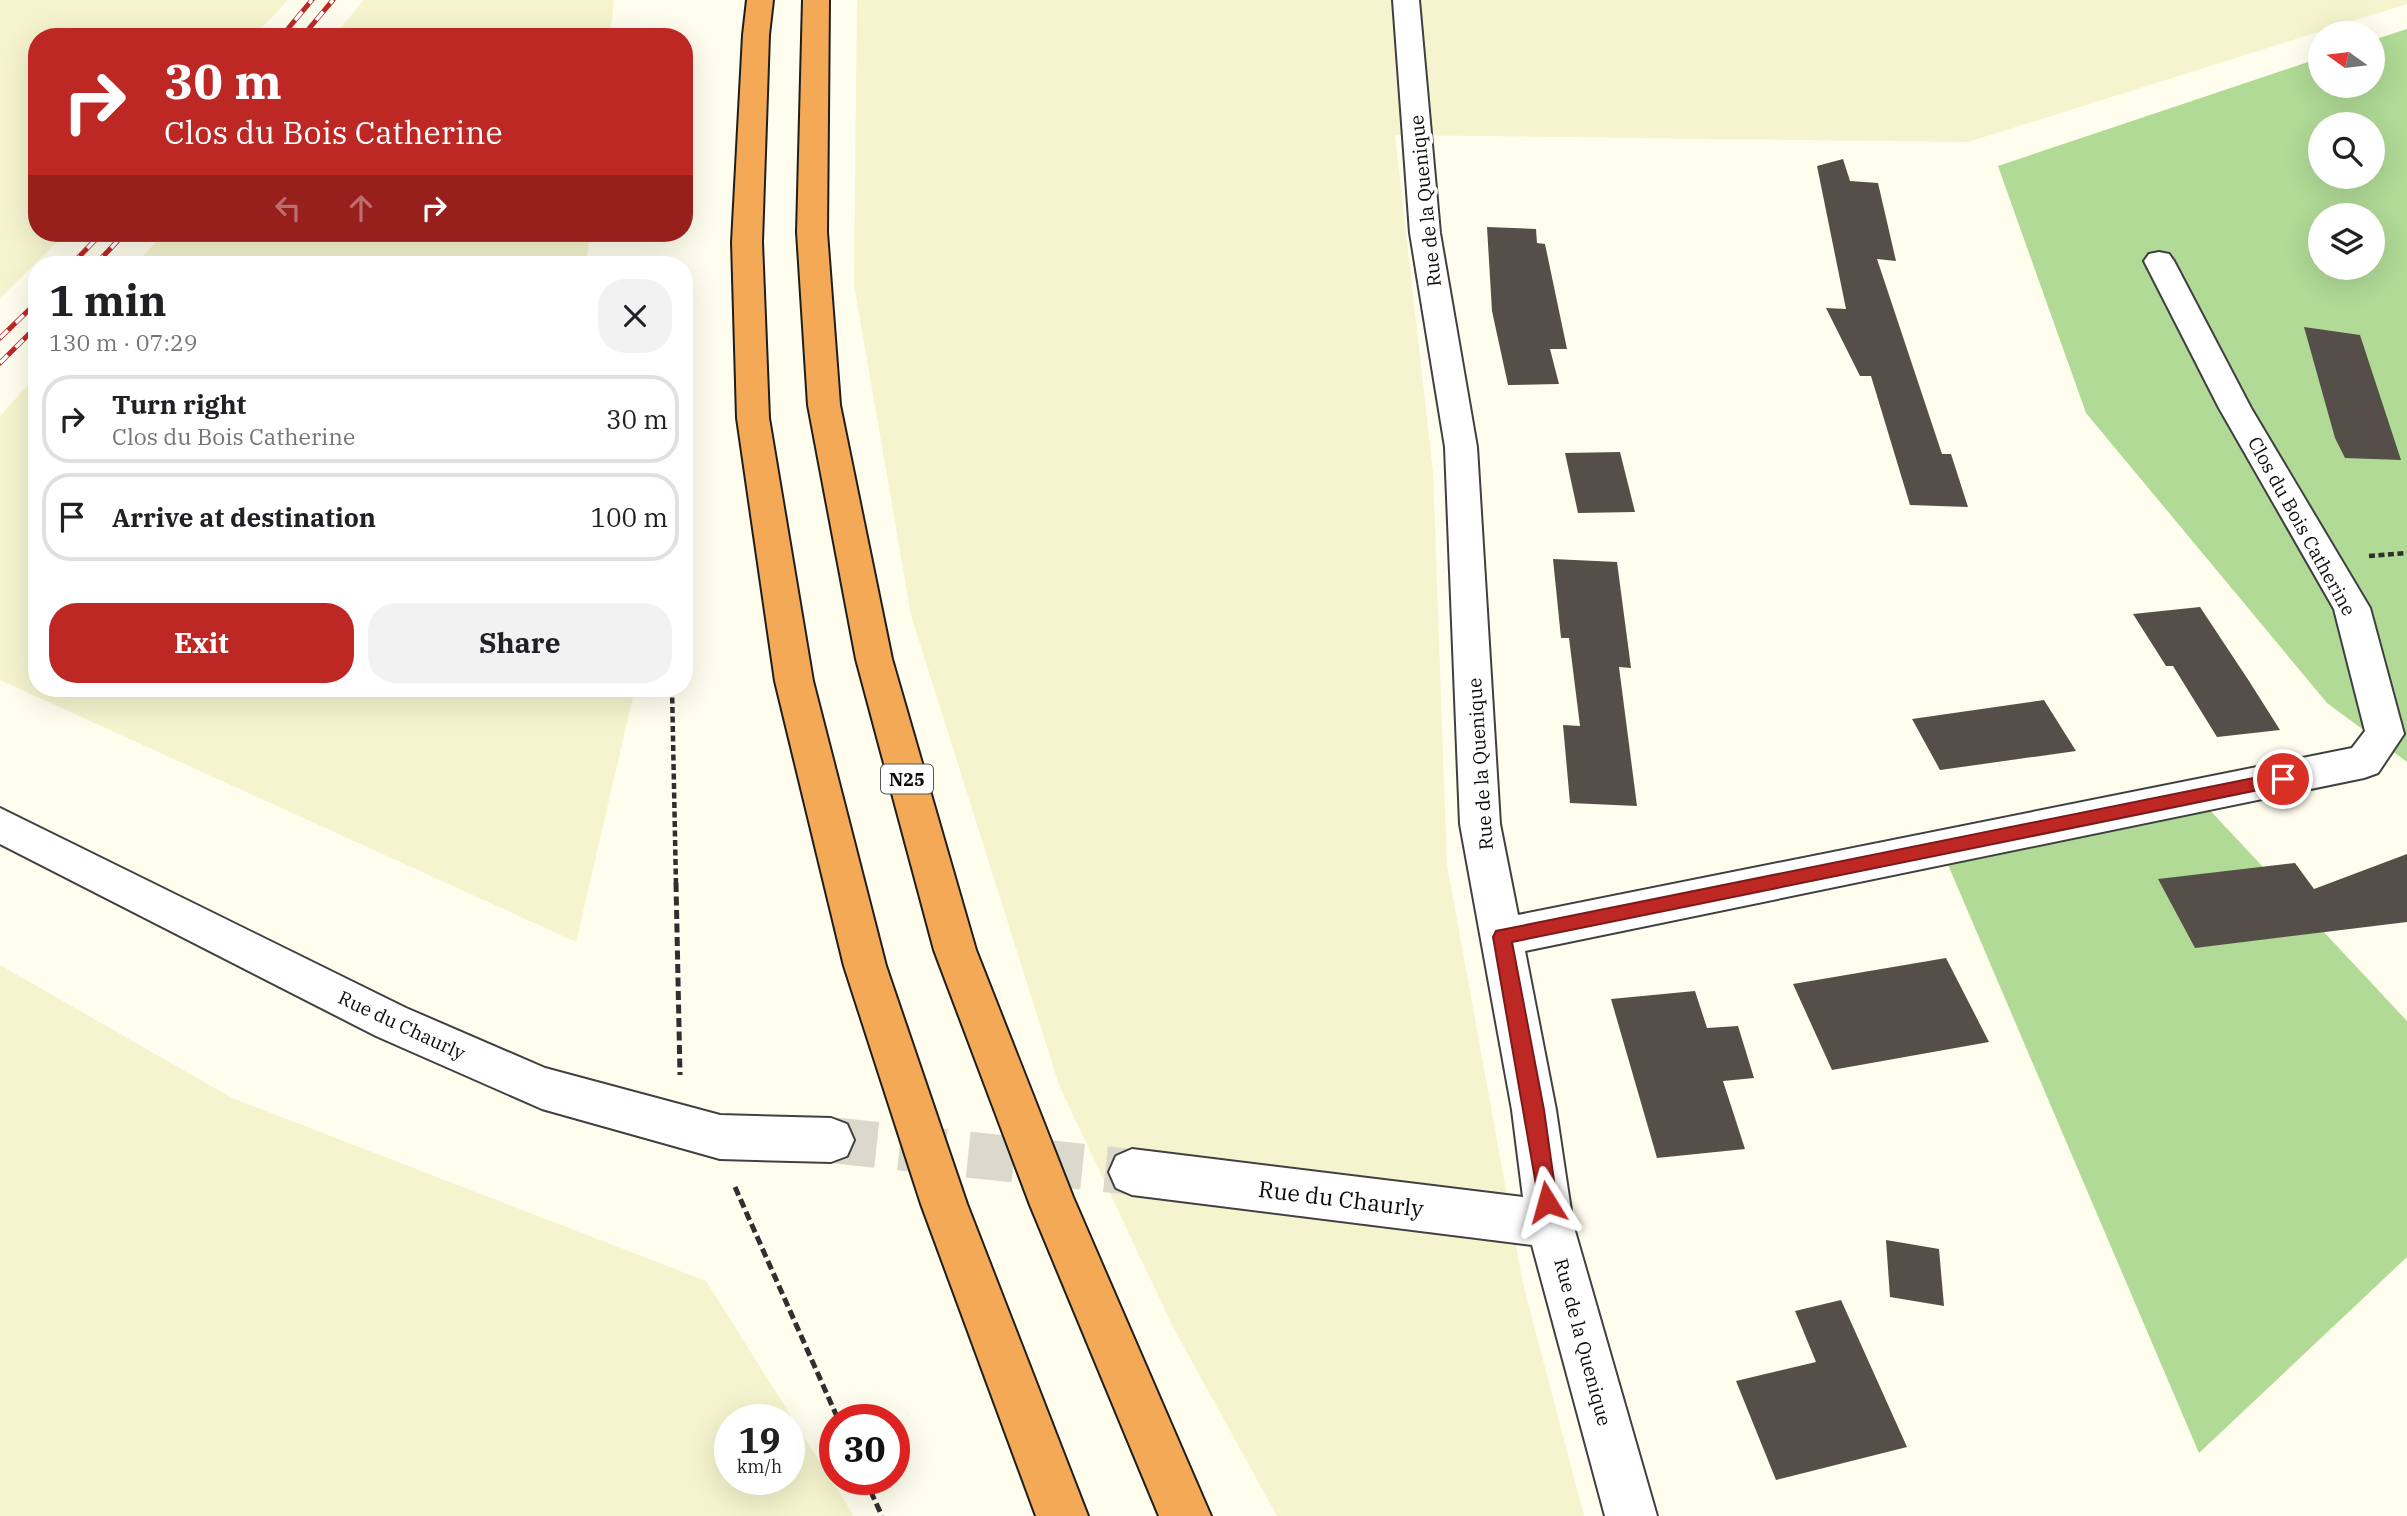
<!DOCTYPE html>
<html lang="en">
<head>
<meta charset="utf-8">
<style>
	body { margin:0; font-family:"IBM Plex Serif",serif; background:#f2f2f2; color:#202124; height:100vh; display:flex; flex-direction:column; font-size:26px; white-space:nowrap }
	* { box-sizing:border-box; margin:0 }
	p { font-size:23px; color:#757577 }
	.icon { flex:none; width:38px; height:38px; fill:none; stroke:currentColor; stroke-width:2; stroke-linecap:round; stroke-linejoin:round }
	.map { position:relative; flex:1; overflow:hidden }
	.details { position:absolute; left:28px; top:256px; width:665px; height:441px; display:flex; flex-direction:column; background:#fff; border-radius:28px; box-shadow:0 7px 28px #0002 }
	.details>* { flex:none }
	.hud { position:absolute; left:28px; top:28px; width:665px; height:214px; border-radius:28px; box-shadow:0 7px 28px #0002; background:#bd2825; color:#fff; overflow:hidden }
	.needle { width:46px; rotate:284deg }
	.tools { position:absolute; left:2308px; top:21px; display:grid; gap:14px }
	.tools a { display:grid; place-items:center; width:77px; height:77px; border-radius:50%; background:#fff; box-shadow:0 7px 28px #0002; font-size:35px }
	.speed { position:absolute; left:714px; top:1404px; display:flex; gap:14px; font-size:35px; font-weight:700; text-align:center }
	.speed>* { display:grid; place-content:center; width:91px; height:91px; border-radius:50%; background:#fff; box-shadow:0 7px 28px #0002; line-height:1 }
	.speed small { font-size:18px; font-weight:400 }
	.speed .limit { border:10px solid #d22; background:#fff; color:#111 }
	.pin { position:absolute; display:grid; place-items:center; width:60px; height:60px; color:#fff; margin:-30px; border:4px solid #fff; border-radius:50%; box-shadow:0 2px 7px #0007 }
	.me { position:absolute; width:77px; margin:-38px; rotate:352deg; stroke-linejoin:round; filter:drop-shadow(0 0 5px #0008) }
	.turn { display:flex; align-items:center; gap:24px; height:147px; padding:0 21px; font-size:32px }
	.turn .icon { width:91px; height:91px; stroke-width:2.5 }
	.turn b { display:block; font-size:49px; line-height:60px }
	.lanes { display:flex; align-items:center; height:66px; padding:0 21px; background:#0003; justify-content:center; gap:35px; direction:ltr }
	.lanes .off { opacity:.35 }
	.round { display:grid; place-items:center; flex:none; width:74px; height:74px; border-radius:28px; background:#f2f2f2 }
	.overview { display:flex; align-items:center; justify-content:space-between; height:119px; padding:0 21px }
	h1 { font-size:42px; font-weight:800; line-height:52px }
	.action { display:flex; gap:14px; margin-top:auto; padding:14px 21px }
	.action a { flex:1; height:80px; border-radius:28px; background:#bd2825; color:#fff; font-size:28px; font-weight:800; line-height:80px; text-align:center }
	.action a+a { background:#f2f2f2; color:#202124 }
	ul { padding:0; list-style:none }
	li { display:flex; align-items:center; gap:21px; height:88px; margin:0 14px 10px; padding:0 7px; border:4px solid #e0e0e0; border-radius:28px }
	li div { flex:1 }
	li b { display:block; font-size:26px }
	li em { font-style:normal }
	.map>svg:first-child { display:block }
</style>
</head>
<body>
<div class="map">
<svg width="2407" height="1516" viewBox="0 0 2407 1516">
	<rect width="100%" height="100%" fill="#fffded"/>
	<g fill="#f5f4ce" fill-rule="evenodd">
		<polygon points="0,0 288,0 253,37 37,37 37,233 66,233 0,298"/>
		<polygon points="364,0 614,0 610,37 333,37"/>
		<polygon points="857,0 2407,0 2407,4 1968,142 1395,135 1433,472 1447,865 1523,1284 1584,1516 1277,1516 1173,1327 1059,1085 911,615 854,284"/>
		<polygon points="164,233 590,233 586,264 136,264"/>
		<polygon points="37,375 37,688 635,688 576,942 0,680 0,416"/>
		<path d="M0,965L232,1098L706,1281L854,1516H0ZM789,1419V1479H730V1419Z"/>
	</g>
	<g fill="#b0da96" fill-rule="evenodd">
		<path d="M2407,29V762L2327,703L2086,413L1998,166L2320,58V86H2373V40ZM2320,124H2373V177H2320ZM2320,215H2373V268H2320Z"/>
		<polygon points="2205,805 2407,1021 2407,1257 2199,1453 1943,853"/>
	</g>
	<g fill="#564f49">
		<polygon points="1843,159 1850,181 1878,183 1896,261 1877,259 1942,454 1951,454 1968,507 1910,505 1871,376 1860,376 1826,308 1846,309 1817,166"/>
		<polygon points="1487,227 1536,229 1537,243 1545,244 1567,349 1550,349 1559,384 1508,385 1492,311"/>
		<polygon points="2304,327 2360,335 2401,460 2345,458 2335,438"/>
		<polygon points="1620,452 1635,512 1578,513 1565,453"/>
		<polygon points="1553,559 1617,562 1631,668 1619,667 1637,806 1570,803 1563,725 1580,726 1569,638 1561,638"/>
		<polygon points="2200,607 2249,681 2280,730 2217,737 2173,666 2166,666 2133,614"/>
		<polygon points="2044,700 2076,751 1940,770 1912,719"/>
		<polygon points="2407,854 2407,922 2195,948 2158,879 2295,863 2314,889"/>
		<polygon points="1946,958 1989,1042 1832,1070 1793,984"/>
		<polygon points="1695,991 1707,1028 1738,1026 1754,1078 1723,1081 1745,1149 1657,1158 1611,999"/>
		<polygon points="1886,1240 1939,1249 1944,1306 1890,1297"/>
		<polygon points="1841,1300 1907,1447 1776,1480 1736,1381 1816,1362 1795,1311"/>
	</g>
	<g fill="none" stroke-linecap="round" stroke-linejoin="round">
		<polyline stroke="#dbd9cb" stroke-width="46" stroke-dasharray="46 23" stroke-linecap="butt" points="831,1140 1132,1172"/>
		<defs>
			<g id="minor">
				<polygon points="1393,0 1419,0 1440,233 1477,447 1500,824 1518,915 2352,748 2365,731 2334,609 2219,408 2144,261 2149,254 2159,252 2169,254 2174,261 2251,408 2370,608 2404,734 2378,773 2364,778 1525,951 1556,1110 1573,1224 1657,1516 1605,1516 1532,1245 1132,1195 1116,1188 1109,1172 1116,1156 1132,1149 1523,1197 1512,1110 1460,824 1445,447 1410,233"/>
				<polygon points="0,808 406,1008 545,1068 720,1115 831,1118 847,1124 854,1140 847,1156 831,1162 720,1159 542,1109 376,1036 0,844"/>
			</g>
			<g id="highway">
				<polygon points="747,0 773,0 769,35 762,242 769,418 813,681 886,966 967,1204 1088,1516 1036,1516 921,1204 844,966 775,681 737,418 732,242 743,35"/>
				<polygon points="803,0 829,0 827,232 840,405 892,659 976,950 1073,1197 1211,1516 1159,1516 1030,1205 934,950 856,659 808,405 797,232"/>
			</g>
		</defs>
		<use href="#minor" stroke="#404040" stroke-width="4"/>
		<use href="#highway" stroke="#1e1e1e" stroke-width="4"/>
		<g stroke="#2f2f2f" stroke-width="4.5" stroke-dasharray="6 3.5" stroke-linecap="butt">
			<polyline points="2369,556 2407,553"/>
			<polyline points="672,688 676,885"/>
		</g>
		<g stroke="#2f2f2f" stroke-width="5" stroke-dasharray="9 4.5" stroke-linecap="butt">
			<polyline points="676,883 680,1075"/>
			<polyline points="735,1187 838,1419"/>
			<polyline points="865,1479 882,1516"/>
		</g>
		<use href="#minor" fill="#fff" fill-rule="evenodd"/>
		<use href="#highway" fill="#f4a956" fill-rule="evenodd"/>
		<defs>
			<g id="rail">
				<polyline points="281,37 312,0"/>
				<polyline points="302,37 333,0"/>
				<polyline points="72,264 102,233"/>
				<polyline points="96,264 125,233"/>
				<polyline points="0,338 37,302"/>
				<polyline points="0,363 37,326"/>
			</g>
		</defs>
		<use href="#rail" stroke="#bd2825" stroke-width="5"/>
		<use href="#rail" stroke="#fff" stroke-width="3.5" stroke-dasharray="11" stroke-linecap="butt"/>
	</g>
	<polygon fill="#bd2825" stroke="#7b1a18" stroke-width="2" points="2283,772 2288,774 2291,779 2288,784 2283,785 1512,942 1544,1110 1557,1202 1554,1208 1547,1211 1540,1208 1493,937 1496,931"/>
	<g text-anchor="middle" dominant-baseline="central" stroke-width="7" stroke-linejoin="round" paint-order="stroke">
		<rect fill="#fff" stroke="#565656" stroke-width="2" x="881" y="764.5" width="52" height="29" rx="5"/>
		<g font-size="18" font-weight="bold" fill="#0d0d0d">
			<text x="907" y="779">N25</text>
		</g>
		<g font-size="19" fill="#0d0d0d" stroke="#fff">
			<text transform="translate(1425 201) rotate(-96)">Rue de la Quenique</text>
			<text transform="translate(2302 526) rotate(61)">Clos du Bois Catherine</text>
			<text transform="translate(1480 764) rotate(-94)">Rue de la Quenique</text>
			<text transform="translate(402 1025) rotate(25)">Rue du Chaurly</text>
			<text transform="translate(1583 1342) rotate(75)">Rue de la Quenique</text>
		</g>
		<g font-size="23" fill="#0d0d0d" stroke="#fff">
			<text transform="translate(1341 1198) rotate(7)">Rue du Chaurly</text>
		</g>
	</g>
</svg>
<div class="tools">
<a><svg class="needle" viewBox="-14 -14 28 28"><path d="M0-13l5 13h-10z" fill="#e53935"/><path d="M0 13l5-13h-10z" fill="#757577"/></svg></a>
<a><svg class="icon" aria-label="search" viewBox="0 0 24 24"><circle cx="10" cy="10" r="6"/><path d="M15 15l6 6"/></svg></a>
<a><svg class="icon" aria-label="layers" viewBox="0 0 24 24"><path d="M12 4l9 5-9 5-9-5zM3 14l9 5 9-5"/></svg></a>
</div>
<div class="speed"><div>19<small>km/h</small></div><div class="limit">30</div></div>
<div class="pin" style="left:2283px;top:779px;background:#d93025"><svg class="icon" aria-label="arrive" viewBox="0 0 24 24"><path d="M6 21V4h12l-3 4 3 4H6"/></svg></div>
<svg class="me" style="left:1547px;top:1202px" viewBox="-20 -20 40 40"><path d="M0-17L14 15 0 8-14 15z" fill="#bd2825" stroke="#fff" stroke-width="4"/></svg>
<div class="hud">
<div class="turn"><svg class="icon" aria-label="right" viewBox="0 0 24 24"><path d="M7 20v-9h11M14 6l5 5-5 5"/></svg><div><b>30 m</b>Clos du Bois Catherine</div></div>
<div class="lanes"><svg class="icon off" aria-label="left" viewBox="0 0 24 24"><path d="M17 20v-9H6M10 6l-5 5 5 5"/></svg><svg class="icon off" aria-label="ahead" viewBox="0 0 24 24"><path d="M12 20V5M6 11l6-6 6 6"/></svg><svg class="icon" aria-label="right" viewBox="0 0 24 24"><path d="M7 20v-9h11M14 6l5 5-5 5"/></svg></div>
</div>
<section class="details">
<div class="overview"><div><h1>1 min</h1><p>130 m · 07:29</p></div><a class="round"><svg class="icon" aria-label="close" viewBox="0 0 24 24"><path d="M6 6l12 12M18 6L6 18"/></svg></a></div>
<ul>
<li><svg class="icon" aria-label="right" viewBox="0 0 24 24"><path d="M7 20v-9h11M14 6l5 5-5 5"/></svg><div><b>Turn right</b><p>Clos du Bois Catherine</p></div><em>30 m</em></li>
<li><svg class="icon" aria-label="arrive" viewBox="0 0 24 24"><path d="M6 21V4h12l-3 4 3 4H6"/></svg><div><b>Arrive at destination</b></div><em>100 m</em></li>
</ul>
<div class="action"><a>Exit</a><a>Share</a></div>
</section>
</div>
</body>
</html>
